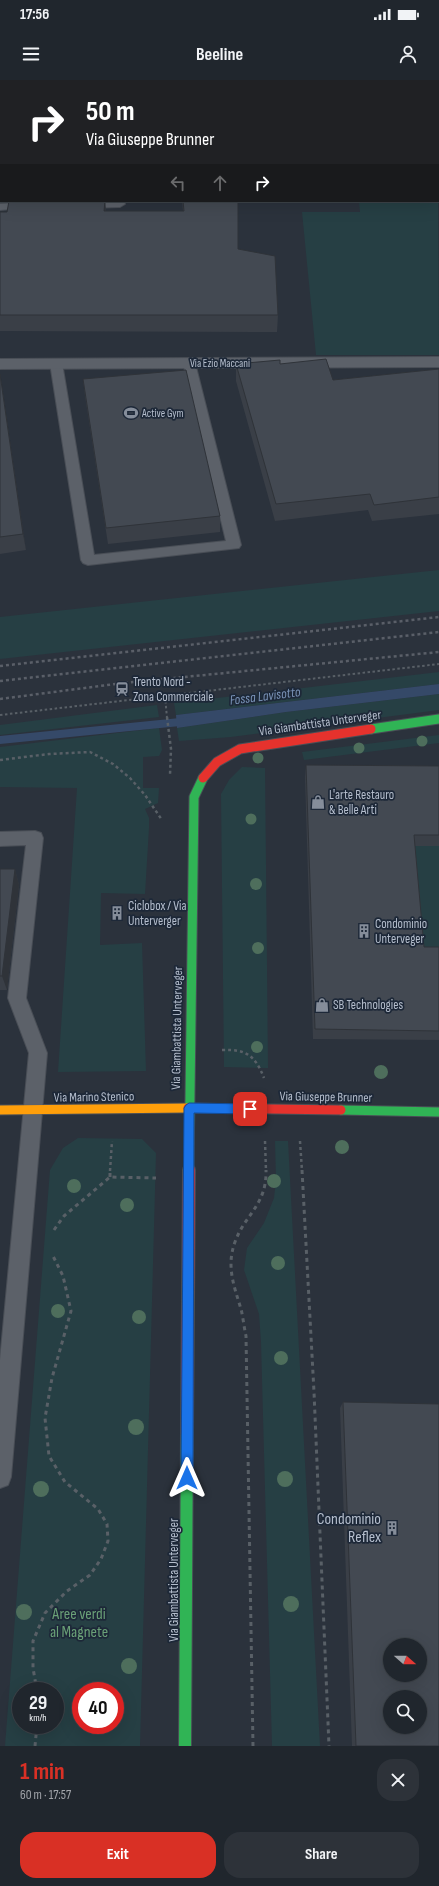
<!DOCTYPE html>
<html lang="en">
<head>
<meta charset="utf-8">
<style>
	body { margin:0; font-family:"Sofia Sans Condensed",sans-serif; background:#2d3239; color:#f1f3f6; height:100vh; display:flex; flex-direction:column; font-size:15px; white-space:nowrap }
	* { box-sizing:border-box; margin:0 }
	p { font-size:13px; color:#a2a5aa }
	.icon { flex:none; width:22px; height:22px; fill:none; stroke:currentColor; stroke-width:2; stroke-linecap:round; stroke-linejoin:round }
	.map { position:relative; height:1666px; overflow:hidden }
	.drawer { display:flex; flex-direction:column; background:#20262d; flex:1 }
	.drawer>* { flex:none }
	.top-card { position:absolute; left:0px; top:0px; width:439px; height:122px; box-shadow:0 4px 16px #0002,0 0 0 1px #3d4349; background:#202124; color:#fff; overflow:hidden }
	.needle { width:26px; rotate:111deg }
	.fabs { position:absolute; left:383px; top:1558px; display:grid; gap:8px }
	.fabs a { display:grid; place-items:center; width:44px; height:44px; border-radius:50%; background:#20262d; box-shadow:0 4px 16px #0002,0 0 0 1px #3d4349; font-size:20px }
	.speed { position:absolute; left:12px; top:1602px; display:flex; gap:8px; font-size:20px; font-weight:700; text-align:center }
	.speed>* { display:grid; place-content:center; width:52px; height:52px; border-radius:50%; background:#20262d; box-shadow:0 4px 16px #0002,0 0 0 1px #3d4349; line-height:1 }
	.speed small { font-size:10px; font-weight:400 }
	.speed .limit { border:6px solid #d22; background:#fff; color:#111 }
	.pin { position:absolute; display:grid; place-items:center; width:34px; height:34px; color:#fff; margin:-17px; border-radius:8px; box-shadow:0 2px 6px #0006 }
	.me { position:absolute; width:44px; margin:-22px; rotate:0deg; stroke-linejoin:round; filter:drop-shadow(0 0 3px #0008) }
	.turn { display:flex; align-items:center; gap:14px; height:84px; padding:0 20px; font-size:18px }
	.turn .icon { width:52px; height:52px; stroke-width:2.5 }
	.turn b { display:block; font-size:28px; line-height:34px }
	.lanes { display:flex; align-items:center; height:38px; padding:0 20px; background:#0003; justify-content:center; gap:20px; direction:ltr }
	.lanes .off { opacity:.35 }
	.round { display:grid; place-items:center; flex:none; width:42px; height:42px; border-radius:16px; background:#2d3239 }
	.headline { display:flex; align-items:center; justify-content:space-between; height:68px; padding:0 20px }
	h1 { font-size:24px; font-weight:700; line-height:30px; color:#d93025 }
	.action { display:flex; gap:8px; margin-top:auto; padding:8px 20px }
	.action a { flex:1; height:46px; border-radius:16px; background:#d93025; color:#fff; font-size:16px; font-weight:700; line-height:46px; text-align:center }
	.action a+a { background:#2d3239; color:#f1f3f6 }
	.status { display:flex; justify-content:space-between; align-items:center; height:28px; padding:0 20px; background:#20262d; direction:ltr }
	.status svg { height:11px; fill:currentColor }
	header { display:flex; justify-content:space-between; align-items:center; height:52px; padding:0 20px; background:#20262d; font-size:18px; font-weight:700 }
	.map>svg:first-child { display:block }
</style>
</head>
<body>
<div class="status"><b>17:56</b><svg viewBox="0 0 49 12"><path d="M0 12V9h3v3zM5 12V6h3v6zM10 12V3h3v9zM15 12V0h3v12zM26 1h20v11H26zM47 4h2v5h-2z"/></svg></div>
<header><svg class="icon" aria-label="menu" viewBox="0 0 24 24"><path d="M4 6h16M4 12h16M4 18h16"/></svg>Beeline<svg class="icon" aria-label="person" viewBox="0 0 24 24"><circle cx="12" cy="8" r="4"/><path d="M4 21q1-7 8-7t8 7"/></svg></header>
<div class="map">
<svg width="439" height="1666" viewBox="0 0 439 1666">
	<rect width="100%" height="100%" fill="#2b323c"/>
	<g fill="#263f44" fill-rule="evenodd">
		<polygon points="438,115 439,275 316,275 302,132 360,132 359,121 438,121"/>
		<polygon points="439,490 439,531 0,579 0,537"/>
		<polygon points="439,592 439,604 176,635 174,623"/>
		<polygon points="439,614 439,630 231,657 179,661 177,648 286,632"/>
		<polygon points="157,625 159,637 0,655 0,645"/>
		<polygon points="159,648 162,670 159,676 143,677 143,708 159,708 158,723 145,729 149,738 149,748 145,814 101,813 100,865 142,863 146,991 58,992 77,708 0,707 0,667"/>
		<polygon points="439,655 439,663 304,680 302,672"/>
		<polygon points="242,687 265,688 268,988 224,987 221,714 229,700"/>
		<polygon points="411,766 439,766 439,877 421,877"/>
		<path d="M78,1058L142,1059L156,1073L140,1666H5L50,1090L63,1068ZM21,1611H55V1645H21ZM81,1611H115V1645H81Z"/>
		<polygon points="275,1061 288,1061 320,1666 272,1666 261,1262 259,1234 244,1190 247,1168 264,1143 274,1118 276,1100"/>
	</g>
	<polygon fill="#354968" points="439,604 439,614 286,632 177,648 176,635"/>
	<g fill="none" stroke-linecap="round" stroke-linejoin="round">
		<polygon fill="#354968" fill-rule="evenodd" points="190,637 195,641 190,645 0,664 0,656"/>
		<defs>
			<g id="lane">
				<polygon points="114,121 124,122 125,124 120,127 82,128 77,125 82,122"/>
				<polygon points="30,122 34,123 35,125 34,127 0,130 0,124"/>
				<polygon points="56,279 62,283 94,475 226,461 183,283 189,279 195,283 241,465 239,468 88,485 83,483 81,480 50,283"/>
				<polygon points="35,751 41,753 43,758 26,918 47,973 11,1397 8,1405 0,1408 0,1280 29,973 8,918 26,765 0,766 0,752"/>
			</g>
			<polygon id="street" points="439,277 439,287 0,289 0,279"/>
			<g id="fast-far1">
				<polyline points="371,649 439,639"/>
				<polyline points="341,1030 439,1032"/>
				<polyline points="189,1090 194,717 203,698"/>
			</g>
			<polyline id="fast" points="185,1666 187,1352"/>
			<polyline id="slow" points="0,1030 188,1028"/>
			<g id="jam-far1">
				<polyline points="203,698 217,682 240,669 371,649"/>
				<polyline points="188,1028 341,1030"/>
			</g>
			<polyline id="jam" points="187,1352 189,1090"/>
		</defs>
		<use href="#lane" stroke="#494e56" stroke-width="2"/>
		<use href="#street" stroke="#494e56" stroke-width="2"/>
		<use href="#fast-far1" stroke="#494e56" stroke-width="11"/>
		<use href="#fast" stroke="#494e56" stroke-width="14"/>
		<use href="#slow" stroke="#494e56" stroke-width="11"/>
		<use href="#jam-far1" stroke="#494e56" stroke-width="11"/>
		<use href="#jam" stroke="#494e56" stroke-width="14"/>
		<g stroke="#596067" stroke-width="2" stroke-dasharray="2.5 2.5" stroke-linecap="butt">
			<polyline points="165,616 167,638"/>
			<polyline points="0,635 439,584"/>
		</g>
		<g stroke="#596067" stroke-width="2.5" stroke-dasharray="3 3" stroke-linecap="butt">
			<polyline points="167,637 171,669 170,695"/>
			<polyline points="0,680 49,674 90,672 113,684 130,698 145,715 162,740"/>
			<path d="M222,970C246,969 255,975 264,998"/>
			<polyline points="265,1061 266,1091"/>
			<polyline points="300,1061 302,1091"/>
			<polyline points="110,1091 112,1061"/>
		</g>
		<g stroke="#596067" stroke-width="3" stroke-dasharray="4 4" stroke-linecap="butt">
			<polyline points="302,1090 314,1312 329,1666"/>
			<polyline points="110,1097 110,1090"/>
			<polyline points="54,1150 64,1136 110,1097 156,1098"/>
			<polyline points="37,1611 33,1588 33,1561 45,1533 67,1511 90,1495 101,1479 108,1461 107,1444 98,1429 65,1402 49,1376 45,1338 52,1298 71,1231 63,1196 52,1174"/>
			<polyline points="35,1666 37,1645"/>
			<path d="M253,1666L246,1256C244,1247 243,1237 241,1229C234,1206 226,1186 235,1162C245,1134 267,1125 266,1090"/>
		</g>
		<use href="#lane" fill="#5c6169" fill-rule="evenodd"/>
		<use href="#street" fill="#5c6169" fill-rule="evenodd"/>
		<use href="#fast-far1" stroke="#30b455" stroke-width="9"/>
		<use href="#fast" stroke="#30b455" stroke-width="12"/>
		<use href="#slow" stroke="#ff9f0a" stroke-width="9"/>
		<use href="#jam-far1" stroke="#e5322d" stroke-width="9"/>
		<use href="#jam" stroke="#e5322d" stroke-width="12"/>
		<g stroke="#5a5f68" stroke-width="2.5" stroke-dasharray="3 3" stroke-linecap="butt">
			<polyline points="0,586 439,537"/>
			<polyline points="0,601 439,552"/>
			<polyline points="0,619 123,603 439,572"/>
		</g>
	</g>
	<g fill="#4e6e5c">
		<circle cx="422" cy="661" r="5.5"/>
		<circle cx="359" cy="668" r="5.5"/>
		<circle cx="258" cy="678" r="5.5"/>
		<circle cx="251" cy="739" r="5.5"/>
		<circle cx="256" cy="804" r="6"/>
		<circle cx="258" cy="868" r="6"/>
		<circle cx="257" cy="967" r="6"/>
		<circle cx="381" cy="992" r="7"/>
		<circle cx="342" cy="1067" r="7"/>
		<circle cx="274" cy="1101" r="7"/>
		<circle cx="74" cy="1106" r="7"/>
		<circle cx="127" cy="1125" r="7"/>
		<circle cx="278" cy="1183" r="7"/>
		<circle cx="58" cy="1231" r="7"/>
		<circle cx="139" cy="1237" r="7"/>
		<circle cx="281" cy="1278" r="7"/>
		<circle cx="136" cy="1347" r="8"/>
		<circle cx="285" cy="1399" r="8"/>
		<circle cx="41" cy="1409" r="8"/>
		<circle cx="291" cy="1524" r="8"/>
		<circle cx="24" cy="1532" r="8"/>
		<circle cx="129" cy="1586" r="8"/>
	</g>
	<g fill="#3a3f47">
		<polygon points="0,0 243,0 238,1 1,1 1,60 0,60"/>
		<polygon points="439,0 439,42 438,42 438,1"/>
		<polygon points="105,121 106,131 183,131 182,121 238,121 238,169 278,235 277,252 0,251 0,132 7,132"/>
		<polygon points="236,284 280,284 333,300 439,289 439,434 372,441 368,430 275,441 236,301"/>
		<polygon points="0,293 26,470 0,474"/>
		<polygon points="83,299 220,436 220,452 108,464 85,316"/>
		<polygon points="306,685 439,686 439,766 415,766 424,867 439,867 439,960 313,959 305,697"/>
		<polygon points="0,789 15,789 19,805 7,910 0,910"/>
		<polygon points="343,1322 439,1666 352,1666 340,1328"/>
	</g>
	<g fill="#2f3339">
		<polygon points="168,0 243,0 238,1 165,1"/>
		<polygon points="105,121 106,137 104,131"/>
		<polygon points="0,293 2,306 26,470 23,454"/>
		<polygon points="15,789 19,805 7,910 2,896"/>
	</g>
	<g fill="#434952" stroke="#2f3339" fill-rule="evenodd">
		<polygon points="0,0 168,0 165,1 1,1 1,44 0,44"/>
		<polygon points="360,0 439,0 439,26 438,26 438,1 348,1"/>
		<polygon points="9,121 105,121 104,131 184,131 183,121 238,121 238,169 275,176 278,235 0,235 0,132 7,132"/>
		<polygon points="326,279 333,300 439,289 439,417 374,425 370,414 276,424 236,284 280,280 280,284"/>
		<polygon points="186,290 220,436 106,448 83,299"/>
		<polygon points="0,294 23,454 0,457"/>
		<polygon points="306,685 439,686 439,755 414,755 424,867 439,867 439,951 315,949"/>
		<polygon points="0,789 15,789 2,896 0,896"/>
		<path d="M343,1322L439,1324V1666H356ZM390,1565H420V1595H390ZM390,1617H420V1647H390Z"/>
	</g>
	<polygon fill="#1a73e8" stroke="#114b97" points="189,1023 250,1024 253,1025 255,1029 253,1032 250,1034 194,1033 193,1398 191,1402 187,1404 183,1402 181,1398 184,1028 186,1025"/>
	<defs>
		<symbol id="stadium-bare" viewBox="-9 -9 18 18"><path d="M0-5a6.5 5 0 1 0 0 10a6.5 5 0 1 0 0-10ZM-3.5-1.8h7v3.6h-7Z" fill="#858d9a" stroke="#1d2838" stroke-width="2.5" paint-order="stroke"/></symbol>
		<symbol id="station-bare" viewBox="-9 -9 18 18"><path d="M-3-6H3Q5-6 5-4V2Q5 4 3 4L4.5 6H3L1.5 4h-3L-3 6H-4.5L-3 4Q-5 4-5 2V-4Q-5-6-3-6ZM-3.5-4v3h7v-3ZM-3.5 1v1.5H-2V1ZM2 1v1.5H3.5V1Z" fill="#858d9a" stroke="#1d2838" stroke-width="2.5" paint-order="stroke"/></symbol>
		<symbol id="shop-bare" viewBox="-9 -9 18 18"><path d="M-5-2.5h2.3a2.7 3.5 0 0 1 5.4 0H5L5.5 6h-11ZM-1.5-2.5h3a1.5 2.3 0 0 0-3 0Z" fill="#858d9a" stroke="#1d2838" stroke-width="2.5" paint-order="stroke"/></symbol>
		<symbol id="building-bare" viewBox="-9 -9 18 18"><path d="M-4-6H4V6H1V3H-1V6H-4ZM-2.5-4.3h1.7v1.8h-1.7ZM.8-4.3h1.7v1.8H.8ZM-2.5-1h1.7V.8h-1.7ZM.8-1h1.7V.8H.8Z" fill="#858d9a" stroke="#1d2838" stroke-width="2.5" paint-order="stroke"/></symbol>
	</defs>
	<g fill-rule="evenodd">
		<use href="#stadium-bare" x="121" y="323" width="20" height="20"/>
		<use href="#station-bare" x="112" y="599" width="20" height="20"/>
		<use href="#shop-bare" x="308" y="712" width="20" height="20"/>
		<use href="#building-bare" x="107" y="823" width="20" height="20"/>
		<use href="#building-bare" x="354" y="841" width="20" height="20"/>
		<use href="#shop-bare" x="312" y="915" width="20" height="20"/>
		<use href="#building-bare" x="382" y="1438" width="20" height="20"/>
	</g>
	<g text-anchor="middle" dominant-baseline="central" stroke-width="3.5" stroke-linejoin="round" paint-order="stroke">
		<g font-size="11" fill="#b5becd" stroke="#1d2838">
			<text x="220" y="283">Via Ezio Maccani</text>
		</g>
		<g font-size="11" fill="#b5becd" stroke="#1d2838" text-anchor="start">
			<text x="142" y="333">Active Gym</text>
		</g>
		<g font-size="13" fill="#b5becd" stroke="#1d2838" text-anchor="start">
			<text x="133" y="602">Trento Nord -<tspan x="133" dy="15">Zona Commerciale</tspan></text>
			<text x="329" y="715">L'arte Restauro<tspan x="329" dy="15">&amp; Belle Arti</tspan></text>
			<text x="128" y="826">Ciclobox / Via<tspan x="128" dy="15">Unterverger</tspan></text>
			<text x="375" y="844">Condominio<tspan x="375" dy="15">Unterveger</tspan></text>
			<text x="333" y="925">SB Technologies</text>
		</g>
		<g font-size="13" fill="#b5becd" stroke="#1d2838">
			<text transform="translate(320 643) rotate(-8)">Via Giambattista Unterveger</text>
			<text transform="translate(177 948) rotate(-89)">Via Giambattista Unterveger</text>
			<text transform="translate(94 1017) rotate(-1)">Via Marino Stenico</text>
			<text transform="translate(326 1017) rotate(1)">Via Giuseppe Brunner</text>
			<text transform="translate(174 1500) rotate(-90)">Via Giambattista Unterveger</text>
		</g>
		<g font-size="14" font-style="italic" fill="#7a93b7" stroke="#1d2838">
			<text transform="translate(265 616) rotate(-7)">Fossa Lavisotto</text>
		</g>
		<g font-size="16" fill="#b5becd" stroke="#1d2838" text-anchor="end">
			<text x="381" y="1439">Condominio<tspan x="381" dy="18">Reflex</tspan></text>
		</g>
		<g font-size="16" fill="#6aa077" stroke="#1d2838">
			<text x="79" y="1534">Aree verdi<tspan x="79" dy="18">al Magnete</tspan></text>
		</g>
	</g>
</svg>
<div class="fabs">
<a><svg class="needle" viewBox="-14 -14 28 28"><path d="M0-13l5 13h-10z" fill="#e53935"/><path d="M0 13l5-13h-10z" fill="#a2a5aa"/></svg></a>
<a><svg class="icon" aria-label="search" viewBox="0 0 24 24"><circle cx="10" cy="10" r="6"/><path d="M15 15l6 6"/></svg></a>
</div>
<div class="speed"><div>29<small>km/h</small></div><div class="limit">40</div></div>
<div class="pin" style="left:250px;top:1029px;background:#d93025"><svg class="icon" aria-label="arrive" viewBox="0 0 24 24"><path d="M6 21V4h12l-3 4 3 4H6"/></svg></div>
<svg class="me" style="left:187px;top:1398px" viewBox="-20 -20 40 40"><path d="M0-17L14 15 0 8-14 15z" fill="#1a73e8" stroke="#fff" stroke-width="4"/></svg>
<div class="top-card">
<div class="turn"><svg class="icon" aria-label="right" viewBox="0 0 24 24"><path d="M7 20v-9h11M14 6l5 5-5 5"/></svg><div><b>50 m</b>Via Giuseppe Brunner</div></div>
<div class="lanes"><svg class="icon off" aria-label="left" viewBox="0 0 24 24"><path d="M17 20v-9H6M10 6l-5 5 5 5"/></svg><svg class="icon off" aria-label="ahead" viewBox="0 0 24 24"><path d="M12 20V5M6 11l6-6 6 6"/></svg><svg class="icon" aria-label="right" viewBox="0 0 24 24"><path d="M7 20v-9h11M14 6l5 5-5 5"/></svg></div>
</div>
</div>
<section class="drawer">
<div class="headline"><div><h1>1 min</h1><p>60 m · 17:57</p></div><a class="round"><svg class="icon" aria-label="close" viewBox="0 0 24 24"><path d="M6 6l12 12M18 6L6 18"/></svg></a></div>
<div class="action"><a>Exit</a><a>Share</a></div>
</section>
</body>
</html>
